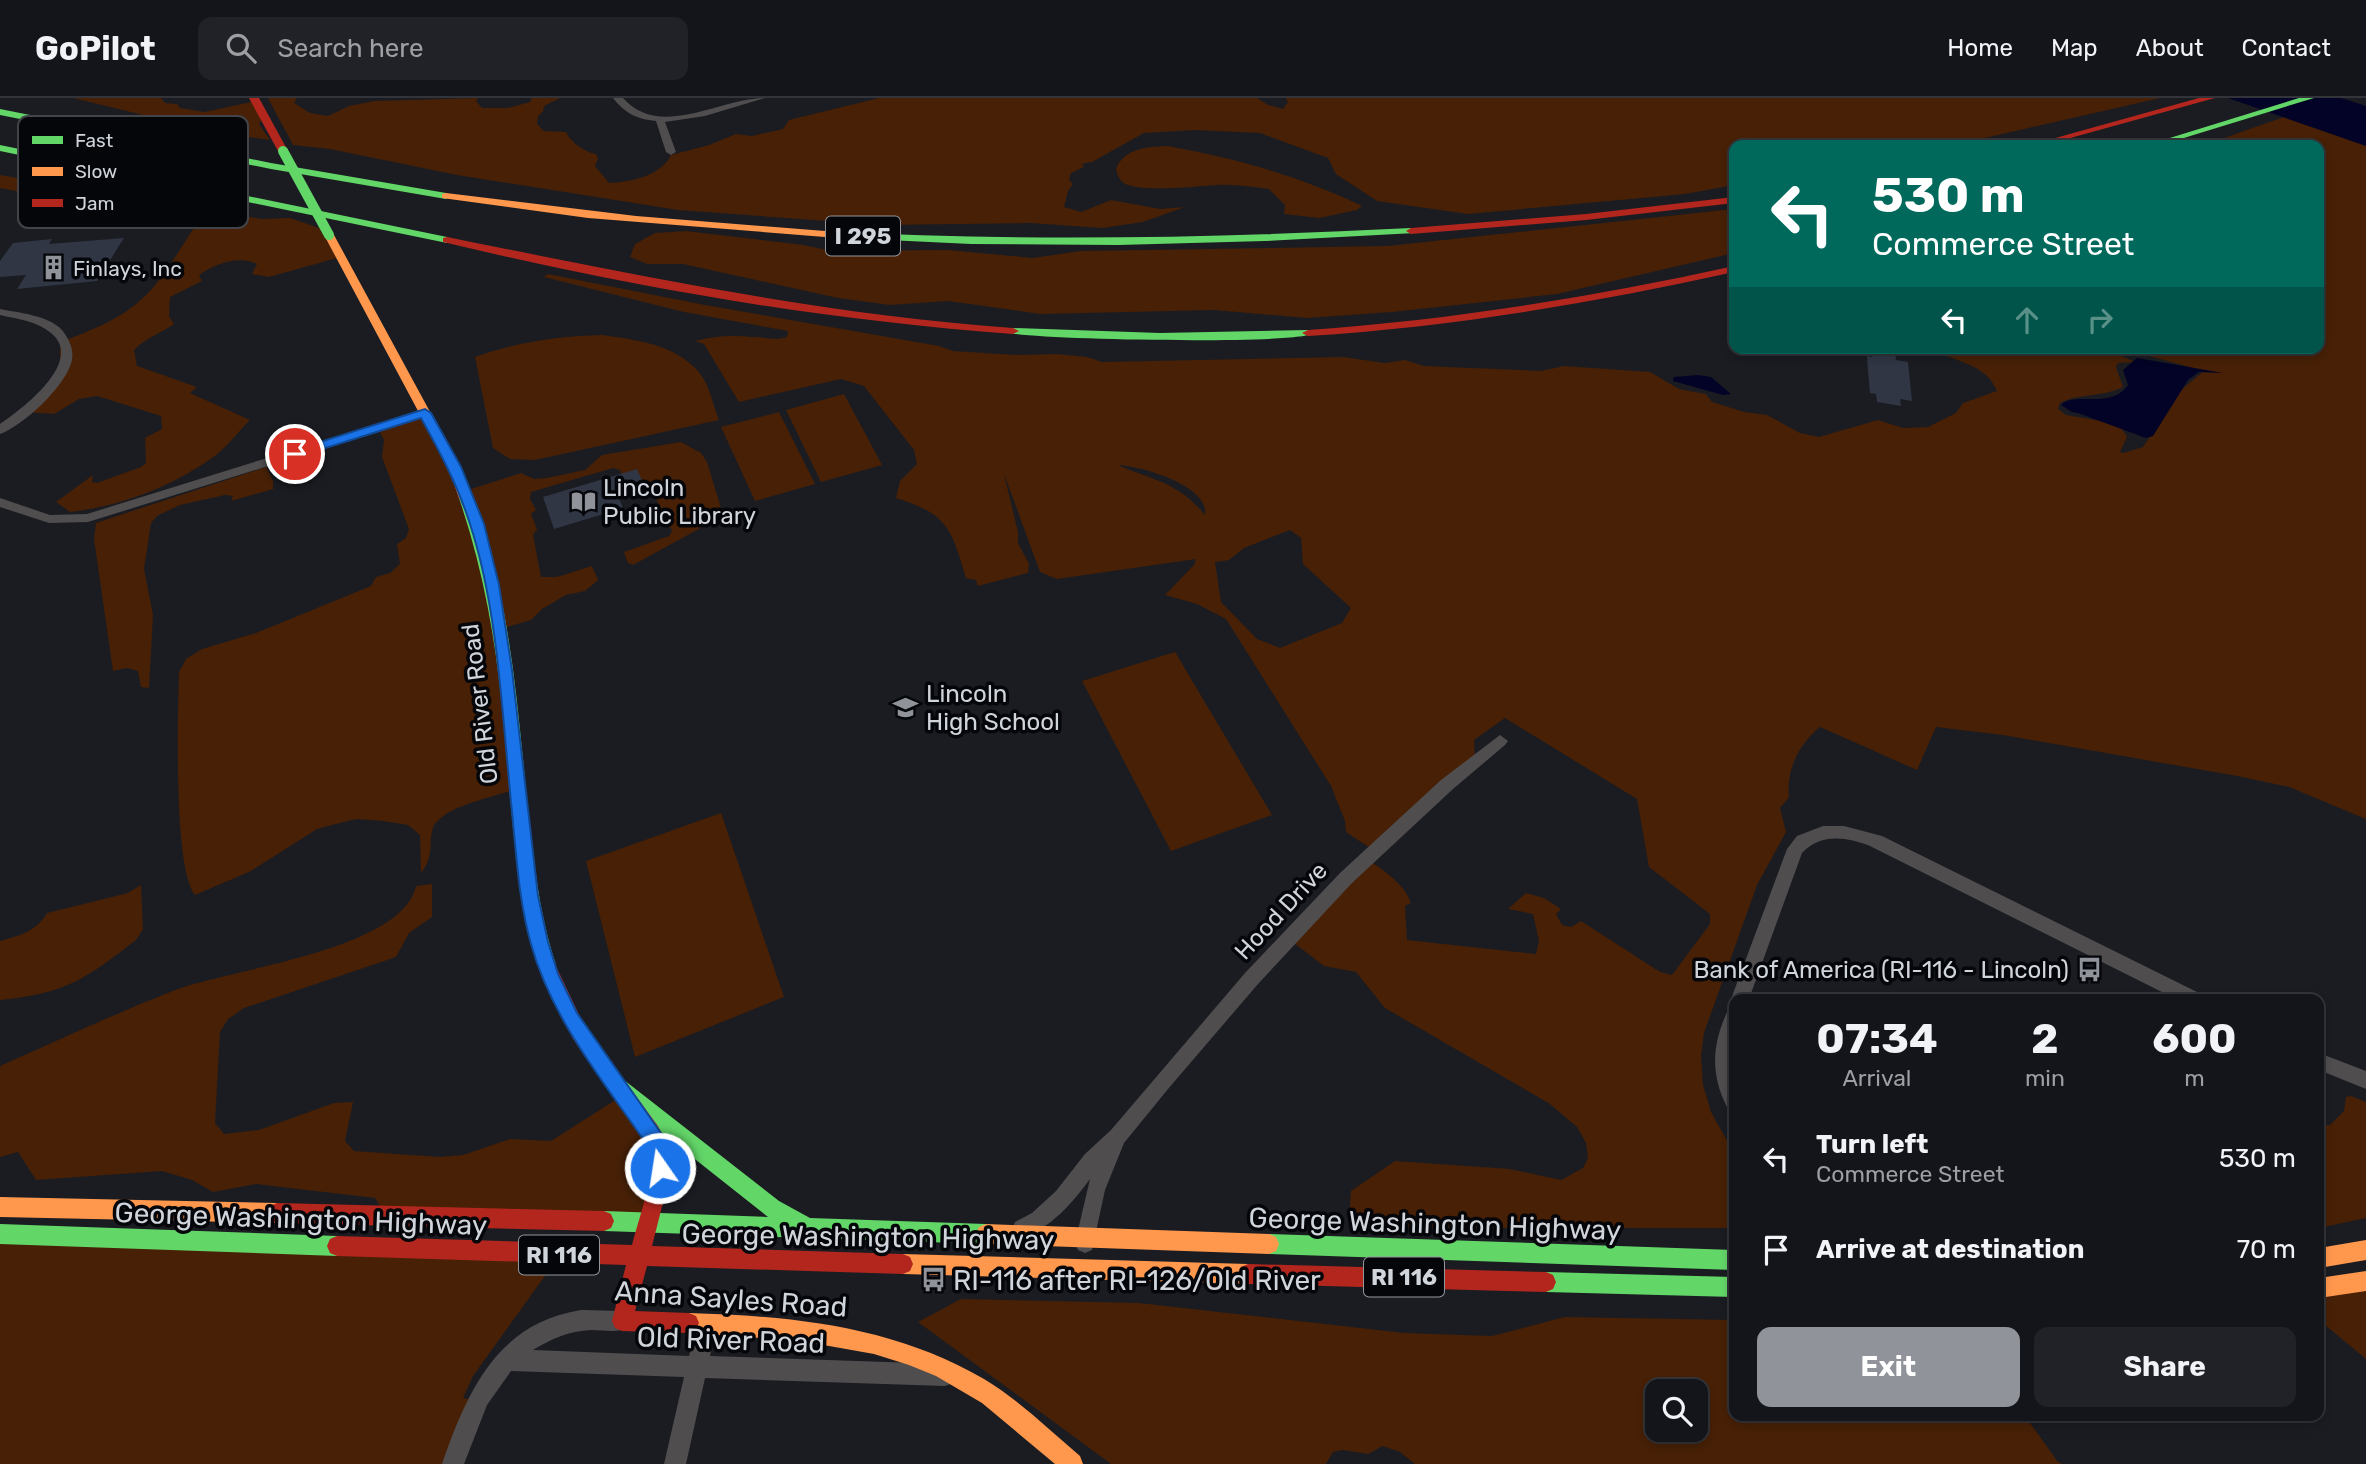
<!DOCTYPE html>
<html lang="en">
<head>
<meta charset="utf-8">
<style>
	body { margin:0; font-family:Rubik,sans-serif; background:#212227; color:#f1f3f6; height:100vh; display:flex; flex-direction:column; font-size:26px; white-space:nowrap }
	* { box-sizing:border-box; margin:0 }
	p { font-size:23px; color:#9d9fa2 }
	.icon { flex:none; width:38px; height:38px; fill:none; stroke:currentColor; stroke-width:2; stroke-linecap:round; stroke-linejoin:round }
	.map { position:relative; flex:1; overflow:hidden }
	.drawer { position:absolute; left:1729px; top:896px; width:595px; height:427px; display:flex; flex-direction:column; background:#14151a; border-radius:14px; box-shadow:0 4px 10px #0003,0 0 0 2px #333439 }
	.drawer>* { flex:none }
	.top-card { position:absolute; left:1729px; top:42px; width:595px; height:214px; border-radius:14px; box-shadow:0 4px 10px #0003,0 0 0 2px #333439; background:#00695c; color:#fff; overflow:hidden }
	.controls { position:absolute; left:1645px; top:1281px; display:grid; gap:14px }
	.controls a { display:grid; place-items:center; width:63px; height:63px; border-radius:14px; background:#14151a; box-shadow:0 4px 10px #0003,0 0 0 2px #333439; font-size:35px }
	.pin { position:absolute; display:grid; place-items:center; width:60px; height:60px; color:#fff; margin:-30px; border:4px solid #fff; border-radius:50%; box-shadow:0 2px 7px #0007 }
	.me { position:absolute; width:77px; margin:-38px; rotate:347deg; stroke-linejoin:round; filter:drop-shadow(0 0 5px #0008) }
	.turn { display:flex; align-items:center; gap:24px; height:147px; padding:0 28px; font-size:32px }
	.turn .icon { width:91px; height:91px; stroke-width:2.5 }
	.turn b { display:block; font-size:49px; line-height:60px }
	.lanes { display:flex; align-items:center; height:66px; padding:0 28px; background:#0003; justify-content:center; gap:35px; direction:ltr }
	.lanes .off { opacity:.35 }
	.eta { display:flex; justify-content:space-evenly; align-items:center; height:119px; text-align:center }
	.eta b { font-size:42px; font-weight:700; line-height:49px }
	.button { display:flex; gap:14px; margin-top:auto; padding:14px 28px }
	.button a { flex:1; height:80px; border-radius:14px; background:#90949a; color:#fff; font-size:28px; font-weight:700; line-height:80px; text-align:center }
	.button a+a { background:#212227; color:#f1f3f6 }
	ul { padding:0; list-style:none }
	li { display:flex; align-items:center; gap:21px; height:91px; padding:0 28px }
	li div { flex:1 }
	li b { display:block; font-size:26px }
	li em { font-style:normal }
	header { display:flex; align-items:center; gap:42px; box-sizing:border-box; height:98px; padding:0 35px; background:#14151a; border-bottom:2px solid #333439 }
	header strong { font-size:33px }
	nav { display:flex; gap:38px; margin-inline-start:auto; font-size:24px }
	.search { width:490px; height:63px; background:#212227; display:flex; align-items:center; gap:18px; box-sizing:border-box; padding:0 24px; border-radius:14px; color:#9d9fa2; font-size:26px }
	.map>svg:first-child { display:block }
</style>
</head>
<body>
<header>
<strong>GoPilot</strong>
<div class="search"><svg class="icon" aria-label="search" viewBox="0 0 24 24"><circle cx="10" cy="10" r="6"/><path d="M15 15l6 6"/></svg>Search here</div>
<nav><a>Home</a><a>Map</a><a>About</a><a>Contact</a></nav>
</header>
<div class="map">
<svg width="2366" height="1366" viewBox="0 0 2366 1366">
	<rect width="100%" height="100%" fill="#1a1c22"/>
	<g fill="#472006" fill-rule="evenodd">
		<polygon points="73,0 161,0 165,5 177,6 180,10 205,14 256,3 264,18 259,26 270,42 249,39 246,42"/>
		<path d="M268,0H297L294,5L310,15L328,18L349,8L374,3L478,0L476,3L482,10H508L530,4L532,0H560L544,8L543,14L538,18L537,26L544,33L566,34C571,45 585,54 596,56L598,61L595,68L609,85C631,84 661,78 671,57L709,47L736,36L752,38L783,31L789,22L879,0H1257L1268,7L1283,11L1288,4L1286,0H2160L1954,47H1734V87L1685,96L1468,116L1377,103L1336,76L1328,60L1260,35L1195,32L1144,35L1092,64L1082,66L1084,69L1071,75L1069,82L1073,86L1068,93L1064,109L1081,114L1111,102L1160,111L1185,109L1143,124L1102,130L1030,125L882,127L678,112L457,77L330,51L293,47Z"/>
		<path d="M2287,18L2366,45V721L2289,689L2237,678L2003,637L1936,629L1917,672L1820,629C1799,646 1786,672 1789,699L1780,710L1786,734L1757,787L1704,935L1701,958L1703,987L1711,1014L1734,1055V1130H1379L1349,1119L1351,1093L1395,1063L1510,1071L1561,1082L1583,1070L1588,1060L1586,1045L1577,1029L1550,1006L1385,910L1356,874L1324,868L1290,842L1370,763C1385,773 1405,787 1411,805L1405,808L1407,842L1536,856L1539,843L1533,816L1508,811L1526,795L1544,800L1561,811L1556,816L1562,827L1571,829L1581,823L1660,874L1672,877L1710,826V816L1649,769L1637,701L1505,620L1474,642L1475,667L1376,754L1346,734L1345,723L1331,688L1226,521L1197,506L1165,497L1194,467L1196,461L1057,481L1040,474L1004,376L1018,434V445L1029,466L1028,475L978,488L976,482L966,480C951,429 947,416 896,400L900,383L917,366L914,352L864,288L841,281L739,304L704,246L695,243C714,238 733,237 753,239C766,239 774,243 787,239L788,233L684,214L544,179L548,176L705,207L939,248L953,253L1016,257L1057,256L1087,259L1102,264L1343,259L1385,265L1405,262L1424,268L1541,273L1564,268L1650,274L1679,291L1706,296L1712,304L1744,314L1767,317L1800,335L1819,339L1878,322L1903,330L1928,329L1956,315L1963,305L1997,293C1985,264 1954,265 1931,250H1965L1990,257L1984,250H2104L2135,264L2118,265L2116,269L2123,289C2100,300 2079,295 2060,305L2058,311L2066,317L2119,326L2127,339L2120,354L2123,355L2143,349L2181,292L2204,273L2120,250H2319V47H2204ZM1118,367C1141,368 1210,388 1205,417C1178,384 1155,383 1118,367ZM1290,432L1301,440L1303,466L1351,510L1342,525L1280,550L1257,541L1221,504L1215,464L1229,462L1244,450Z"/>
		<path d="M1167,48C1236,60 1298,78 1362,108L1357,112L1319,120L1284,116L1285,107L1269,91C1252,89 1235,86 1218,87C1199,88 1139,95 1124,85C1119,82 1117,76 1116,71C1124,50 1147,49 1167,48Z"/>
		<path d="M0,77L262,121L290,120L319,130L337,160L269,179L252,176L257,166C238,157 215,166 199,177L202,183L170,199L169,218L174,226C158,237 149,238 134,252L137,268L197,289L190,295L250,322C239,333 228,348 216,357C174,388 122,408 70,414L56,404L93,377L92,384L97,385L141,369L146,365L145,340L162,331L161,318L97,298L79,301L54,316L26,314L60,269V244C88,234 119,222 142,201C164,181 178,153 194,130L109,112L39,101L32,96L0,90Z"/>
		<polygon points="1734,111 1734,155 1557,196 1392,214 1307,220 1214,212 1041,216 948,203 890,207 838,200 683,166 647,166 630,159 635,146 655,135 686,133 803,147 832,153 948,152 1033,160 1081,153 1387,148"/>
		<path d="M603,237C636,242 674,246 698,273C709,285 713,307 719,322L535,362L510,361L493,350L475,259C518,244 558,238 603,237Z"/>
		<polygon points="844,296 882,367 821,384 786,312"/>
		<polygon points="779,314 815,386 755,403 721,329"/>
		<path d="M420,315L462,394L521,375L534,381L547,380L585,372L602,357L681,344L701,355L707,364L721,410L708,426L633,467L628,465L624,454L669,438L672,433L655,399L645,398L643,395L631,400L620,372L613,370L531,394L530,401L536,412L531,416L537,431L533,437L541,479H557L592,468L598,482L585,493L566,497L542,511L531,522L497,532L514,692C493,699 436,710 432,733C429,751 433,760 421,775L420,737L408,727L383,723L356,721L336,726L317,731L251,773L195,797C173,770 178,615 179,574L186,561L202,551L256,535L371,488L376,479L390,475L400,466L397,446L406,440L409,431L382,359L384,342L378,330Z"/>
		<polygon points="266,369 273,383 273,391 231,403 233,398 225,397 180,407 157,418 151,425 144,471 153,517 149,590 141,589 138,573 127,570 113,573 94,441 96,425"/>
		<polygon points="1175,554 1272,717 1171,753 1082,583"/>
		<polygon points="721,715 784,899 635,959 586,763"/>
		<path d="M432,786V819L409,835L396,859L244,910L228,921L220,934L215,1025L224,1036L259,1032L334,1005L353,1004L345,1043L354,1053L440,1059L463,1057L510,1041L551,1043L617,1001L652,1049L644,1117L388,1120L375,1100L256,1086L213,1094L192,1082L162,1073L36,1082L18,1054L0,1059V968C59,942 118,914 178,891C231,871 402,852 416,788Z"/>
		<path d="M141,787L143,831L136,842C86,881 64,896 0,902V843C19,838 37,833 47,815L128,795Z"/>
		<polygon points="2351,998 2366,1004 2366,1120 2319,1130 2319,1027 2330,1027 2344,1013 2346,999"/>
		<polygon points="0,1140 555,1164 473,1278 463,1300 478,1303 454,1366 0,1366"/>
		<polygon points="2366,1187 2366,1261 2319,1222 2319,1192"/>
		<path d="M961,1201L1139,1205L1404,1235L1492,1238L1565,1219L1734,1222V1318H2025L2058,1364L2063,1366H1415L1400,1354L1383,1348L1368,1356L1342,1352L1333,1354L1326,1366H1111L918,1224ZM1696,1293V1332H1657V1293Z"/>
	</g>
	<g fill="#020326">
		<polygon points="2228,0 2341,0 2366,8 2366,48"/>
		<path d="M2137,260L2223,275L2199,274L2188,282L2153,338L2146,340L2078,315L2072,314L2061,307C2073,293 2111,312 2128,287L2123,272Z"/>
		<polygon points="1698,277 1711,279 1731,296 1723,297 1673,283 1674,279"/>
	</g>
	<g fill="#303644">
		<polygon points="124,140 97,183 17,191 26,177 0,179 0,163 13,145 52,141 49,146"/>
		<polygon points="1872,251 1895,254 1896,262 1908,264 1912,303 1900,301 1901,308 1877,304 1876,296 1870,295 1868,273 1867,258 1872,259"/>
		<polygon points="637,371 644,387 617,395 623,410 554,431 543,399"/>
	</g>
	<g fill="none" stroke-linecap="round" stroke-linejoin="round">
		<g fill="#4f4d4e" fill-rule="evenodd">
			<path d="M613,0H623C660,42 720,0 765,0L705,18L665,24L676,54L671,57L666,54L656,23C636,21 625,15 613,0Z"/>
			<path d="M0,211C19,215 48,217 62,232C69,241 74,251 72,262C67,287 23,328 0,336V326C21,312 86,263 51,235C37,223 17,221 0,217Z"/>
			<polygon points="425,311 431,315 429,318 88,424 49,425 0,409 0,400 50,417 87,416"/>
			<path d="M1500,637L1508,643L1505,647L1453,691L1352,785L1258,886L1168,991L1124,1045L1105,1092L1092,1152L1085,1155L1078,1152L1075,1145L1090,1081C1071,1107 1052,1128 1022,1141L1015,1138L1012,1131L1015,1124L1032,1115L1056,1093L1085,1056L1111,1032L1245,875L1340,775L1441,682Z"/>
			<path d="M1823,728H1844L1882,738L2199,895L2202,901H2176L1870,748C1846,739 1821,735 1802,755L1749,901H1734V907L1731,901L1787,751L1797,738Z"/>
			<path d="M1734,910L1732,961L1734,1012L1727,1009C1710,976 1712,946 1728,912Z"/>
			<polygon points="2319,955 2366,973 2366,991 2319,972"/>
			<path d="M581,1212L622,1213L629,1216L632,1223L629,1230C617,1235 604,1232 591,1232C569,1233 551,1241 533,1252L689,1258L700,1219L707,1216L714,1219L717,1226L710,1258L945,1266L953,1269L956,1277L953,1285L945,1288L705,1280L686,1366H664L684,1279L511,1273L487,1307L464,1366H442C467,1294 497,1225 581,1212Z"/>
		</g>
		<g fill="#63d668" fill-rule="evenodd">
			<polygon points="2299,0 2314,0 2161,47 2147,47"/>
			<polygon points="0,11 271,65 446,95 451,98 446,101 271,71 0,17"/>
			<polygon points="0,47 447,139 452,142 447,145 0,53"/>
			<path d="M1411,130L1415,131V135L1265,143L1118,147L971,146L825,139L820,136L825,133C1021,144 1215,140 1411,130Z"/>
			<path d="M1013,230L1160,235L1308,232L1314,235C1298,247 1040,242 1009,235L1007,233Z"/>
			<path d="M466,396C475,399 477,413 480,422C520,538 519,664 537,784C541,812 547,840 556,867L553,872L547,875L541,872L538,867C513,784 511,695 502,608C495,537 482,468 459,400Z"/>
			<polygon points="617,979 624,982 779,1103 810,1120 986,1126 993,1129 996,1136 993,1143 986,1146 604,1133 597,1130 594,1123 597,1116 604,1113 768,1119 610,994 608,988 610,982"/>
			<polygon points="0,1126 337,1138 344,1141 347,1148 344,1155 337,1158 0,1146"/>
			<polygon points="1269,1136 1734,1152 1734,1172 1269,1156 1262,1153 1259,1146 1262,1139"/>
			<polygon points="1546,1174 1734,1179 1734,1199 1546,1194 1539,1191 1536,1184 1539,1177"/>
		</g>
		<g fill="#ff974d" fill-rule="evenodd">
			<polygon points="446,95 636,118 825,133 830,136 825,139 588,120 442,100 442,96"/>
			<polygon points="325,135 334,137 460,369 473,400 471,403 466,404 459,400 448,369 324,137"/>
			<polygon points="0,1099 277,1105 284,1108 287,1115 284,1122 277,1125 0,1119"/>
			<polygon points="986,1126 1269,1136 1276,1139 1279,1146 1276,1153 1269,1156 986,1146 979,1143 976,1136 979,1129"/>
			<polygon points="2366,1142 2366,1162 2319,1170 2319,1150"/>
			<polygon points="903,1156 1248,1166 1255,1169 1258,1176 1255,1183 1248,1186 903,1176 896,1173 893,1166 896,1159"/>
			<polygon points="2366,1173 2366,1193 2319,1200 2319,1180"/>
			<path d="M689,1215C792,1218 893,1228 984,1281C1019,1302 1049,1332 1080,1358L1083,1366H1055L982,1305L936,1278L909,1267L874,1256L801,1243L689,1235L682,1232L679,1225L682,1218Z"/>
		</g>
		<g fill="#b3261e" fill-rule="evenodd">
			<polygon points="249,0 259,0 288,53 286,55 278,53"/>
			<polygon points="2199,0 2215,0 2045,47 2030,47"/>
			<polygon points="1734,99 1734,105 1586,122 1411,136 1406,133 1411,130 1586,116"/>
			<path d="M447,139C635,177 821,216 1013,230L1019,233L1013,236C821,222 630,189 443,144V140Z"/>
			<path d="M1734,168V174C1593,205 1452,229 1308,238L1302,235L1308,232C1452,222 1593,199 1734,168Z"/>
			<path d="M547,859L553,862L585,929L658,1028L670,1053L669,1081L652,1148L903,1156L910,1159L913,1166L910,1173L903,1176L647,1168L635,1213L689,1215L696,1218L699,1225L696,1232L689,1235L622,1233L615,1230L612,1223L626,1167L337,1158L330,1155L327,1148L330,1141L337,1138L632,1147C640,1114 659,1073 644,1040L573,941L538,867L541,862Z"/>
			<polygon points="277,1105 604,1113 611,1116 614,1123 611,1130 604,1133 277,1125 270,1122 267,1115 270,1108"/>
			<polygon points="1248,1166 1546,1174 1553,1177 1556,1184 1553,1191 1546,1194 1248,1186 1241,1183 1238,1176 1241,1169"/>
		</g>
		<polyline stroke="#63d668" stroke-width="10" points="283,53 329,137"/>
	</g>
	<path fill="#1a73e8" stroke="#114b97" stroke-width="2" d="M425,311L431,315L461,369L484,426L499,487L512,572L538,798L548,844L558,876L577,915L663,1038L670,1070L667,1077L660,1079L654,1077L647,1047C604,984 552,922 531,846C518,800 516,751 511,704C502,615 498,511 470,426C458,388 440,354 421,320L300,358H291L289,356L291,353Z"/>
	<defs>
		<symbol id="building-bare" viewBox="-9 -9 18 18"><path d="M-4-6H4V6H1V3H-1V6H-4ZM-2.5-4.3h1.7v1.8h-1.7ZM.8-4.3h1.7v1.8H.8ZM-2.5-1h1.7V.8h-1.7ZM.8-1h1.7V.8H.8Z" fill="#90949a" stroke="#05060a" stroke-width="2.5" paint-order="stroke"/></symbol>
		<symbol id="library-bare" viewBox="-9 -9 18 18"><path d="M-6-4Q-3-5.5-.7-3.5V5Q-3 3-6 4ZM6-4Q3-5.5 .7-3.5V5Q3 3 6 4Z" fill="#90949a" stroke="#05060a" stroke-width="2.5" paint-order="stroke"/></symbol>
		<symbol id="school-bare" viewBox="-9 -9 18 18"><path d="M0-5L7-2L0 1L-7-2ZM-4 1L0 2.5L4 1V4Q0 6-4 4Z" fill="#90949a" stroke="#05060a" stroke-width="2.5" paint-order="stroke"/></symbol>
		<symbol id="bus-bare" viewBox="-9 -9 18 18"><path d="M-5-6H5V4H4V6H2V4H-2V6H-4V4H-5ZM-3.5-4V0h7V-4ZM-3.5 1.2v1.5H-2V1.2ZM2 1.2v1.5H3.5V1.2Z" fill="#90949a" stroke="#05060a" stroke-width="2.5" paint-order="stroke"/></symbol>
	</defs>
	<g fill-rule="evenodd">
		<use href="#building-bare" x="36" y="152" width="35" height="35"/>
		<use href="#library-bare" x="566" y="386" width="35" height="35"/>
		<use href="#school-bare" x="888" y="592" width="35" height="35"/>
		<use href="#bus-bare" x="2072" y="854" width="35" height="35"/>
		<use href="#bus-bare" x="916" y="1164" width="35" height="35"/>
	</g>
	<g text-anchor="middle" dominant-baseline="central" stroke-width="7" stroke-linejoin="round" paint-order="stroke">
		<g font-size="21" fill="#d0d4db" stroke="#05060a" text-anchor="start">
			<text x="73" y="170">Finlays, Inc</text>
		</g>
		<g fill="#05060a" stroke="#93969c" stroke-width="2">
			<rect x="826" y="118.5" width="74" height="39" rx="5"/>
			<rect x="519" y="1137.5" width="80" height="39" rx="5"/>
			<rect x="1364" y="1159.5" width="80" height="39" rx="5"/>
		</g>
		<g font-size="23" font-weight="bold" fill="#d0d4db">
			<text x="863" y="138">I 295</text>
			<text x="559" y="1157">RI 116</text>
			<text x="1404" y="1179">RI 116</text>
		</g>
		<g font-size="24" fill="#d0d4db" stroke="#05060a" text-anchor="start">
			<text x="603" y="390">Lincoln<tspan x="603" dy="28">Public Library</tspan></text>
			<text x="926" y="596">Lincoln<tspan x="926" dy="28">High School</tspan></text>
			<text x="2069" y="872" text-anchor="end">Bank of America (RI-116 - Lincoln)</text>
		</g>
		<g font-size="24" fill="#d0d4db" stroke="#05060a">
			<text transform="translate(480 606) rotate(-97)">Old River Road</text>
			<text transform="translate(1281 813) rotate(-47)">Hood Drive</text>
		</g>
		<g font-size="28" fill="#d0d4db" stroke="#05060a">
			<text transform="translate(301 1121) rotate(2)">George Washington Highway</text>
			<text transform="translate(1435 1126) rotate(2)">George Washington Highway</text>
			<text transform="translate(868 1139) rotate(1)">George Washington Highway</text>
			<text transform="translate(731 1201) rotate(4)">Anna Sayles Road</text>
			<text transform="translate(731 1242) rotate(2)">Old River Road</text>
		</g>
		<g font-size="28" fill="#d0d4db" stroke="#05060a" text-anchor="start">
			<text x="953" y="1182">RI-116 after RI-126/Old River</text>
		</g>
	</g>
	<rect x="18" y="18" width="230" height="112" rx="10" fill="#05060a" stroke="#424449" stroke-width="2"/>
	<rect x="32" y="38" width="31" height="8" fill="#63d668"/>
	<rect x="32" y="69" width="31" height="9" fill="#ff974d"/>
	<rect x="32" y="101" width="31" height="8" fill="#b3261e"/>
	<g font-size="19" fill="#d0d4db">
		<text x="75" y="49">Fast</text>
		<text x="75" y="80">Slow</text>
		<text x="75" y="112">Jam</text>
	</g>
</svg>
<div class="controls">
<a><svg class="icon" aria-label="search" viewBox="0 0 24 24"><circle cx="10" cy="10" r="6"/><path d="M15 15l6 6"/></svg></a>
</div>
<div class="pin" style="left:295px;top:356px;background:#d93025"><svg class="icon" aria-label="arrive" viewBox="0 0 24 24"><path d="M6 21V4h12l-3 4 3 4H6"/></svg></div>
<svg class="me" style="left:660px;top:1070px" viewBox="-20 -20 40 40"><circle r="17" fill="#1a73e8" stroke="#fff" stroke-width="3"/><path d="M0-11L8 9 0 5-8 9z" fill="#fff"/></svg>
<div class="top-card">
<div class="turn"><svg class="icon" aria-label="left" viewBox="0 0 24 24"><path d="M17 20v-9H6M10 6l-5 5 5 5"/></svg><div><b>530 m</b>Commerce Street</div></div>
<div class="lanes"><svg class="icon" aria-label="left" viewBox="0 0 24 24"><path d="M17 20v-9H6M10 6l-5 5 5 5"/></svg><svg class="icon off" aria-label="ahead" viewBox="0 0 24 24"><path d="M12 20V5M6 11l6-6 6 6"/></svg><svg class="icon off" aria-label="right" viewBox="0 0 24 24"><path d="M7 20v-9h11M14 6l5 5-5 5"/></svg></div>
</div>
<section class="drawer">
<div class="eta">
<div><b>07:34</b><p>Arrival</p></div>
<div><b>2</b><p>min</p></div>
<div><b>600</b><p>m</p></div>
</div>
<ul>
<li><svg class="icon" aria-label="left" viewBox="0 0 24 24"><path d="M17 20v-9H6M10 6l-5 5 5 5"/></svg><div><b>Turn left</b><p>Commerce Street</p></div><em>530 m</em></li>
<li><svg class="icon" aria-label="arrive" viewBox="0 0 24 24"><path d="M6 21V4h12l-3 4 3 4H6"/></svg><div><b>Arrive at destination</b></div><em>70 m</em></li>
</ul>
<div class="button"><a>Exit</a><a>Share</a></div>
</section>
</div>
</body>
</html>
